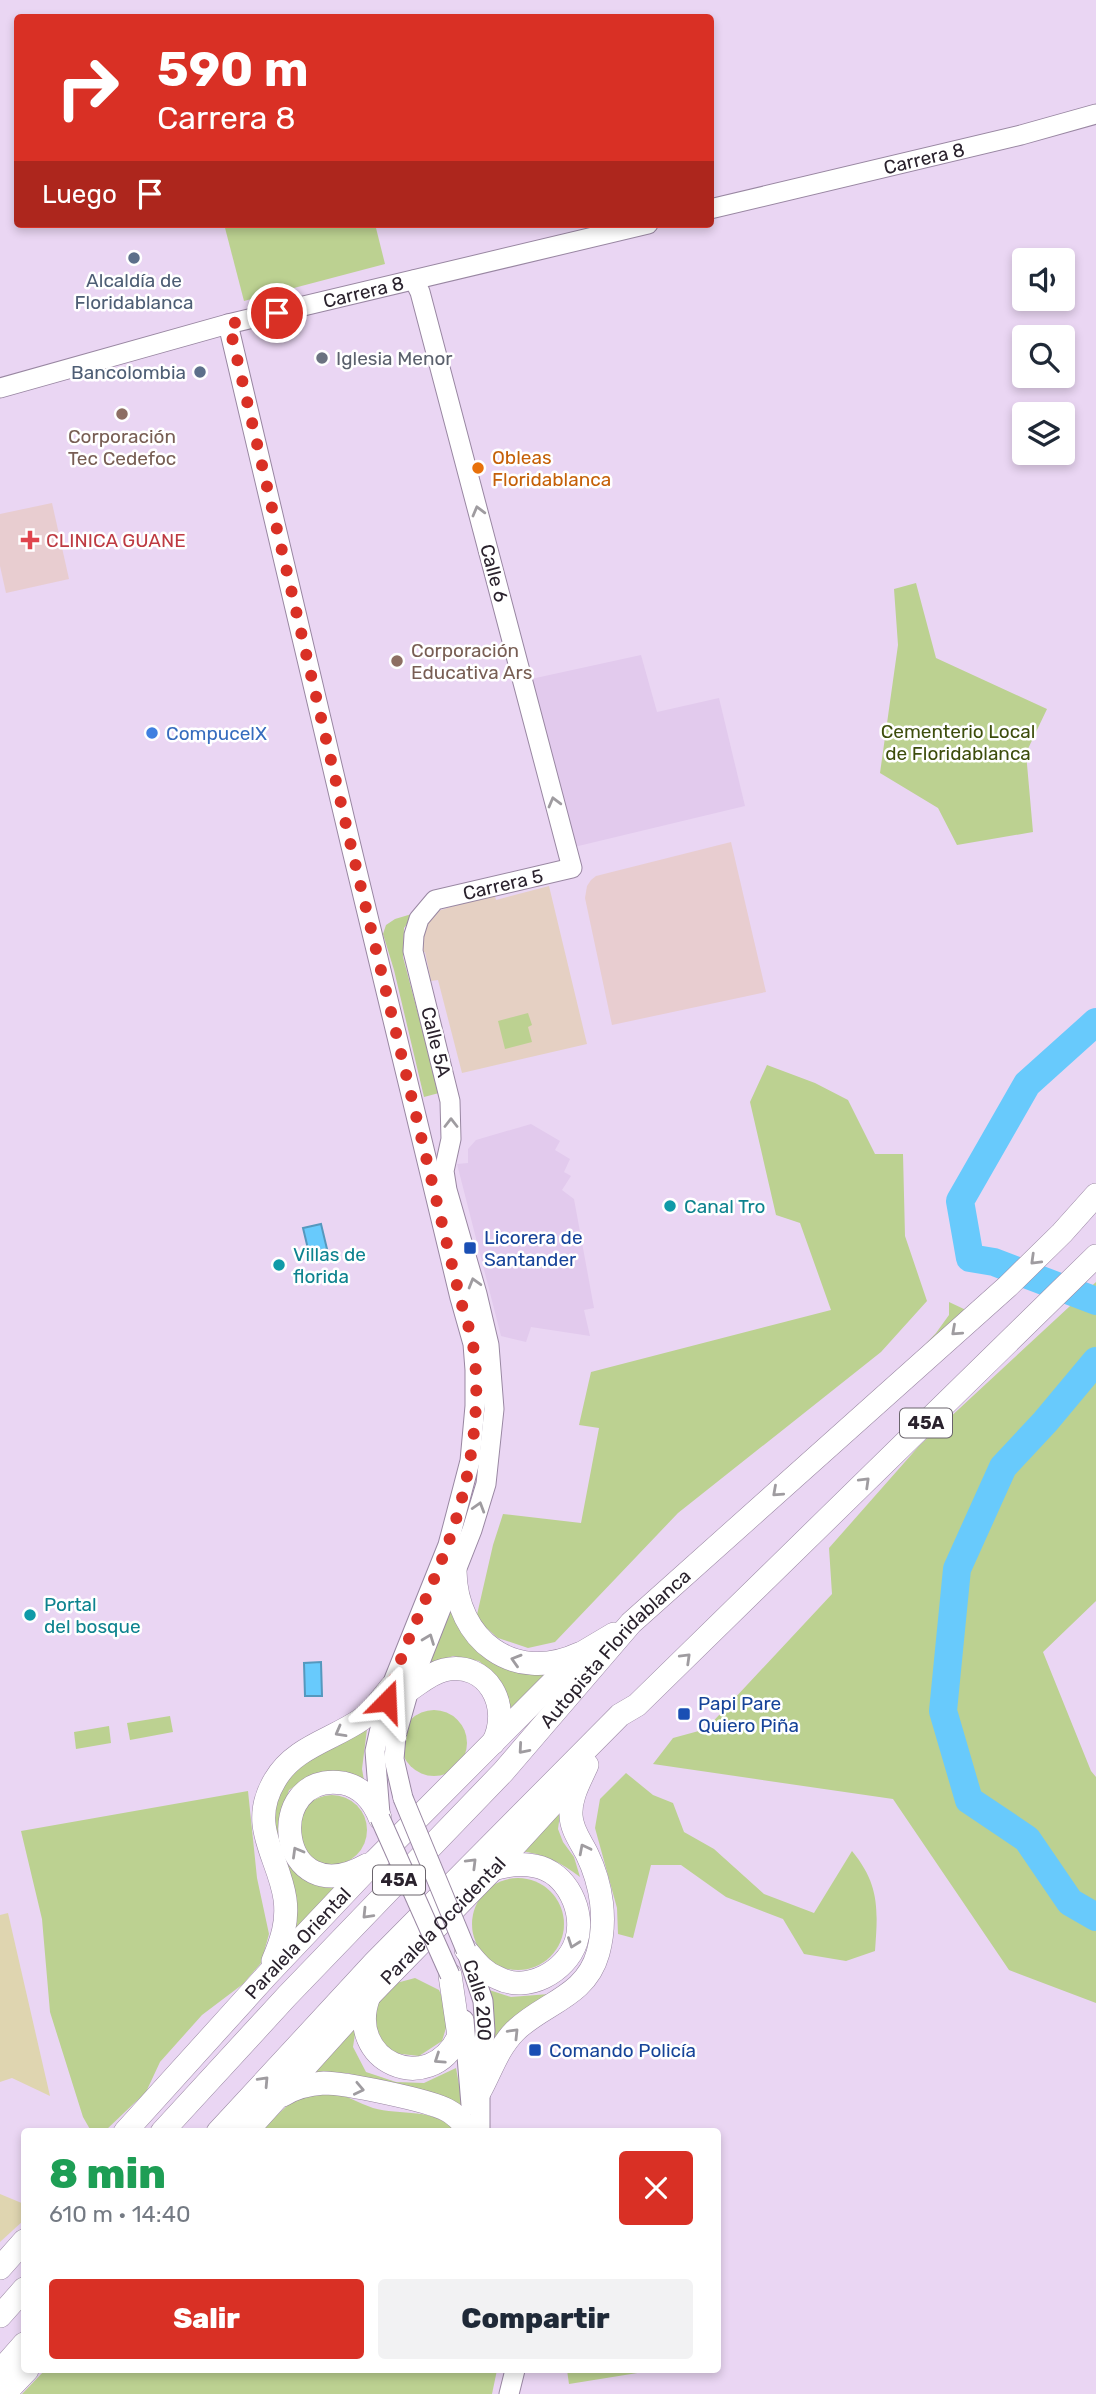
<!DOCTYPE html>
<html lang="es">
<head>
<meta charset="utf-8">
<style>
	body { margin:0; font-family:Rubik,sans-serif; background:#f2f2f3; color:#1f2937; height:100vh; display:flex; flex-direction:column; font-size:26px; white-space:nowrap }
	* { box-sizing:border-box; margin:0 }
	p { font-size:23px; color:#747a83 }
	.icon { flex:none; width:38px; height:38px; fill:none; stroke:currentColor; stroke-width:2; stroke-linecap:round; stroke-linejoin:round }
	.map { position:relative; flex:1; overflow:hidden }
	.panel { position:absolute; left:21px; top:2128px; width:700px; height:245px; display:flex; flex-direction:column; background:#fff; border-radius:7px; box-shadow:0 4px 10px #0003 }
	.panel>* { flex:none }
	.hud { position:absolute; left:14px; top:14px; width:700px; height:214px; border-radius:7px; box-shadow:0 4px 10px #0003; background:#d93025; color:#fff; overflow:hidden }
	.fabs { position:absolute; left:1012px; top:248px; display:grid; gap:14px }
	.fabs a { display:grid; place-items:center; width:63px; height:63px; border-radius:7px; background:#fff; box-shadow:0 4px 10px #0003; font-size:35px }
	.pin { position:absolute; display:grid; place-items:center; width:60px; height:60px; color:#fff; margin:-30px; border:4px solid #fff; border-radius:50%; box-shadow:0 2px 7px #0007 }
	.me { position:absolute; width:77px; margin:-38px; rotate:21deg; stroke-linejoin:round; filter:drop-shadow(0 0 5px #0008) }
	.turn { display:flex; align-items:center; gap:24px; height:147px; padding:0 28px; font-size:32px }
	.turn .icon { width:91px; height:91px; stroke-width:2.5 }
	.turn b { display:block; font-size:49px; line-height:60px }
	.then { display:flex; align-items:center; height:66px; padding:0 28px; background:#0003; gap:14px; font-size:26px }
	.round { display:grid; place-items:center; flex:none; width:74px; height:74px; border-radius:7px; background:#f2f2f3 }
	.headline { display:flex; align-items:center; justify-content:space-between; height:119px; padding:0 28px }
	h1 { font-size:42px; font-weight:800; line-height:52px; color:#1e9e55 }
	.primary-button { display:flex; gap:14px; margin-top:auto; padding:14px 28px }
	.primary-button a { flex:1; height:80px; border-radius:7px; background:#d93025; color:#fff; font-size:28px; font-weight:800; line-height:80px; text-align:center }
	.primary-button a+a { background:#f2f2f3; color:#1f2937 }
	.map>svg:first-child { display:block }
</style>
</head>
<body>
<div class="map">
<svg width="1096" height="2394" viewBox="0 0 1096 2394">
	<rect width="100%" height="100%" fill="#ead6f3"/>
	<g fill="#e2caed">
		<polygon points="641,655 657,712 719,698 745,806 570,848 531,679"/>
		<polygon points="531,1124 560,1141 555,1150 570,1159 564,1172 571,1176 562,1190 574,1199 594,1308 584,1310 590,1336 531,1327 526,1342 501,1336 457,1164 468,1163 468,1149 476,1140"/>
	</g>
	<polygon fill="#e5d0c3" points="549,886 587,1044 462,1073 438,980 431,981 425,952 420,953 421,935 427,923 438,911 494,893 496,900"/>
	<g fill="#e8cdd0">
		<polygon points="52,503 69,579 6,593 0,566 0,514"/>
		<polygon points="731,842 766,992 612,1025 585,898 587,886 591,880 596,876"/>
	</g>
	<g fill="#bcd191">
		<polygon points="224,224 375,224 385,264 244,301"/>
		<polygon points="916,583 936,658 1047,709 1026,753 1033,832 957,845 938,808 880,773 898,645 894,589"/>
		<polygon points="415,913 404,928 403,957 439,1093 424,1097 394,970 383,934 386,925 395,919"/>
		<polygon points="528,1013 532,1025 528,1027 532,1042 505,1049 498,1021"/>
		<polygon points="767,1065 815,1083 848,1100 875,1154 903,1154 905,1236 927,1301 881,1352 678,1513 555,1642 528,1648 498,1638 476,1619 493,1545 503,1514 581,1523 599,1428 579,1425 591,1372 831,1310 800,1223 776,1215 750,1102"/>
		<polygon points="1096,1282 1096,1601 1043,1652 1091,1771 1096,1777 1096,2003 1009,1970 893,1799 653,1764 673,1738 706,1729 832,1594 829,1548 919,1446"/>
		<polygon points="949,1302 966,1310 897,1374 936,1333 949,1315"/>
		<polygon points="452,1601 464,1636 477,1649 549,1671 508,1713 506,1690 496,1676 479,1661 453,1656 429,1665"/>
		<circle cx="434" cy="1743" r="33"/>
		<polygon points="170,1716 173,1732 130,1740 127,1723"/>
		<polygon points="368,1721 362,1769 365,1786 341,1774 313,1774 289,1790 279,1820 284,1852 352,1878 288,1942 281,1864 271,1803 283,1775 313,1751 337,1747"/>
		<polygon points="109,1726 111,1743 76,1749 74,1732"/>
		<path d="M626,1773L653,1795L673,1803L684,1832L714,1849L764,1894L814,1913L852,1851C880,1885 878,1910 875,1951L846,1961L804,1954L783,1919L726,1897L681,1865H651L633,1938L618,1934L617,1908L595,1828L600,1799Z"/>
		<polygon points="248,1791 257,1878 269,1934 261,1963 243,1984 202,2015 160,2062 146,2092 106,2130 91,2131 83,2117 50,2012 42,1919 21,1831"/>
		<circle cx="332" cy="1830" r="35"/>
		<path d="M561,1807L558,1829L563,1842L574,1857L580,1877C561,1862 542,1853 518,1851Z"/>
		<circle cx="518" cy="1924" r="46"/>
		<polygon points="415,1978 439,1990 450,2015 442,2041 419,2056 393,2053 375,2033 373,2006 389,1985"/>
		<polygon points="486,1989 511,1997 549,1994 499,2032 493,2048"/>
		<polygon points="357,2021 353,2047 366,2072 396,2082 424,2083 456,2068 464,2112 373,2085 348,2073 304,2076"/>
		<path d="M333,2091C346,2096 359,2103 373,2108C399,2116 437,2107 455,2131L259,2132L289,2104L304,2096Z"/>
		<polygon points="45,2370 497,2370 492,2394 22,2394"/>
		<polygon points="567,2370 656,2370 569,2384"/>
	</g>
	<g fill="#dfd5b0">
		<polygon points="8,1913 50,2096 12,2078 0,2082 0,1915"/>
		<polygon points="0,2194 24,2204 24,2220 0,2242"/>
	</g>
	<g fill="#68cafc" stroke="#5598be" stroke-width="2">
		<polygon points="321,1224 327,1249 309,1253 303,1228"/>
		<polygon points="321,1662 322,1696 305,1696 304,1663"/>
	</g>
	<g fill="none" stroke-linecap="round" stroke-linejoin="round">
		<g stroke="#68cafc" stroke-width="28">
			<polyline points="1096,1022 1027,1084 960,1201 970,1258 994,1262 1096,1301"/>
			<polyline points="1096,1361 1045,1422 1003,1467 957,1569 943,1711 969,1800 1027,1839 1070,1902 1096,1917"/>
		</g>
		<defs>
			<g id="secondary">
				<path id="s1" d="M710,209L1021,135L1096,114"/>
				<polyline points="228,324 351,846 460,1298 473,1344 475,1370 475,1406 470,1461 448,1545 391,1687 383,1715 375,1751 380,1814"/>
				<path id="s2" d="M0,388L228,324L648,224"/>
				<path id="s3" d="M403,1798L394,1759L396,1736L409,1690L472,1530L486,1484L494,1409L489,1345L477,1294L447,1190L444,1171L451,1139L450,1101L413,951L414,935L419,919L435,900L572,868L420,292L414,280"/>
				<path id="s4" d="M467,1953L483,2001L485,2031L480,2091V2132"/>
				<polyline points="464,2020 471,2105"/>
				<polyline points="509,2394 515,2370"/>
			</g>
			<g id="trunk">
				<path d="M455,1571C456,1640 514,1684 579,1654"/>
				<path d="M409,1690C420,1683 431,1673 444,1670C488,1660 512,1707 493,1743"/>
				<path d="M367,1865C276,1916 262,1770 343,1783C362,1787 373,1800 380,1818"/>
				<path d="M466,1950C476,1962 483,1972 498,1978C527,1993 566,1972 576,1942C586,1912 567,1872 535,1866C520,1863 508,1865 493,1869"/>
				<path d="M273,1961C282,1940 288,1922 285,1899C279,1856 247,1826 275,1780C294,1747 332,1740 362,1719C373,1711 382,1698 391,1687"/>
				<path d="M369,1996C344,2061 429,2099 459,2036L450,1975"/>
				<path d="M480,2091C491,2071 498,2048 515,2031C543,2003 586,1997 598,1953C607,1920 602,1885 587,1854C581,1842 571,1829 571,1815C570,1797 580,1781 587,1765"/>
				<path d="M283,2095C295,2087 309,2084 324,2083C345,2083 428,2100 447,2110C457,2115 463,2123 471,2132"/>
				<path id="s5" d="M125,2132L268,1974L376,1860L582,1653L614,1634"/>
				<path id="s6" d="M162,2132L287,1996L503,1772L631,1623L1008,1286L1062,1233L1096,1195"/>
				<polyline points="218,2132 375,1962 620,1715 637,1705 1096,1256"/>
				<path id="s7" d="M246,2132L369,1996L493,1869L560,1796"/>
				<polyline points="0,2268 24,2241"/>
				<polyline points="0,2316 24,2289"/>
				<polyline points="0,2371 24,2344"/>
				<polyline points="4,2394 27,2370"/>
			</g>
		</defs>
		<use href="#secondary" stroke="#9987a2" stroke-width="21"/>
		<use href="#trunk" stroke="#9987a2" stroke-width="24"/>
		<use href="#secondary" stroke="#fff" stroke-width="19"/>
		<use href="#trunk" stroke="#fff" stroke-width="23"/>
		<defs>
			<g id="secondary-bridge">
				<polyline points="403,1798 466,1950"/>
				<polyline points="380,1818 450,1975"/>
			</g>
		</defs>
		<use href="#secondary-bridge" stroke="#9987a2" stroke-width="21" stroke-linecap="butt"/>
		<use href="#secondary-bridge" stroke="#fff" stroke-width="19"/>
	</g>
	<defs><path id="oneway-chevron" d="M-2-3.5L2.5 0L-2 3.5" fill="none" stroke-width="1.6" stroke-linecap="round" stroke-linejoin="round" transform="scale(1.75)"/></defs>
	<g stroke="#9f9ca0">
		<use href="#oneway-chevron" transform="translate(478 511) rotate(-105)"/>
		<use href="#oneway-chevron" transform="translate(554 802) rotate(-105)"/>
		<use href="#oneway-chevron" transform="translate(451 1123) rotate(-90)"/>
		<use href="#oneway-chevron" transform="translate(1035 1260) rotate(136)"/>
		<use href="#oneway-chevron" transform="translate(474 1283) rotate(-106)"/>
		<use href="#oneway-chevron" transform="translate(956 1331) rotate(138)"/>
		<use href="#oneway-chevron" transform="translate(865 1482) rotate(-44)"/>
		<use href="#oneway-chevron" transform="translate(777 1492) rotate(138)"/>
		<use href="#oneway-chevron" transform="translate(479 1507) rotate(-73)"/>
		<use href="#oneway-chevron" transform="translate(429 1639) rotate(-69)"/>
		<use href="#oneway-chevron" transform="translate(686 1658) rotate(-44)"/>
		<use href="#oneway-chevron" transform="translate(516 1660) rotate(-163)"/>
		<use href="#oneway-chevron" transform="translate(340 1732) rotate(151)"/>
		<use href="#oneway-chevron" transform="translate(523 1749) rotate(131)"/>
		<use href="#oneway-chevron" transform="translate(584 1849) rotate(-117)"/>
		<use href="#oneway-chevron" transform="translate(297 1852) rotate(-120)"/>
		<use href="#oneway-chevron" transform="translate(472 1863) rotate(-45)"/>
		<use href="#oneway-chevron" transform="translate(367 1914) rotate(134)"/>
		<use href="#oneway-chevron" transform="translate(573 1943) rotate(110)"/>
		<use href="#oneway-chevron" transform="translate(514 2033) rotate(-46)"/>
		<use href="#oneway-chevron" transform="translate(439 2059) rotate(146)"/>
		<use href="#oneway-chevron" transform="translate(264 2081) rotate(-47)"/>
		<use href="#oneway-chevron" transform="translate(359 2089) rotate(12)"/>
	</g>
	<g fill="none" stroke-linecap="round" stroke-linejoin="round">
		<path stroke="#d93025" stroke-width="12" stroke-dasharray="0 21.6" d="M277,313L229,324L351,846L460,1298C464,1313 470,1329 473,1345C483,1407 469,1488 447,1546C428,1598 402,1648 387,1701"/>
	</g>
	<g fill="#5c6f8a" stroke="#fff" stroke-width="2.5">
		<circle cx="134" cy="258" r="7"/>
		<circle cx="200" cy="372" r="7"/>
	</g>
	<circle fill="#6b7280" stroke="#fff" stroke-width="2.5" cx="322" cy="358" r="7"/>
	<g fill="#8d6e63" stroke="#fff" stroke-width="2.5">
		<circle cx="122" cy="414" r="7"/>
		<circle cx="397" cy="661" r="7"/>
	</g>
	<circle fill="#e8710a" stroke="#fff" stroke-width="2.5" cx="478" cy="468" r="7"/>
	<path fill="#e0444e" stroke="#fff" stroke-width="2.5" d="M26.5 529.5h7v7h7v7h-7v7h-7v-7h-7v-7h7z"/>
	<circle fill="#3f7fe0" stroke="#fff" stroke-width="2.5" cx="152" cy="733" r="7"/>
	<g fill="#0f9aa8" stroke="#fff" stroke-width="2.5">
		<circle cx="670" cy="1206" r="7"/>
		<circle cx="279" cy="1265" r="7"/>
		<circle cx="30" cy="1615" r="7"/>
	</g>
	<g fill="#1a4fb4" stroke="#fff" stroke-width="2.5">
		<rect x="463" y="1241" width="14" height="14" rx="3.5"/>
		<rect x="677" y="1707" width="14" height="14" rx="3.5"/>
		<rect x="528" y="2043" width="14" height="14" rx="3.5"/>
	</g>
	<g text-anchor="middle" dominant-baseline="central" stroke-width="5" stroke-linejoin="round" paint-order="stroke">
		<g fill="#fff" stroke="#6a646c" stroke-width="2">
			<rect x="900" y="1408.5" width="52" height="29" rx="5"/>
			<rect x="373" y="1865.5" width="52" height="29" rx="5"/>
		</g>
		<g font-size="18" font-weight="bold" fill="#2a222d">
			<text x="926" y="1423">45A</text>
			<text x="399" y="1880">45A</text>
		</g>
		<g font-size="19" fill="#2a222d" stroke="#fff">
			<text stroke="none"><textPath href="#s1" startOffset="220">Carrera 8</textPath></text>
			<text stroke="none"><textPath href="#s2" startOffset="376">Carrera 8</textPath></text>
			<text transform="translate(494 573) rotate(75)">Calle 6</text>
			<text stroke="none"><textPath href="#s3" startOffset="1003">Carrera 5</textPath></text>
			<text transform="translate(436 1042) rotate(76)">Calle 5A</text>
			<text stroke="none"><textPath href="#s6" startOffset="663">Autopista Floridablanca</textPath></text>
			<text stroke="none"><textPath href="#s7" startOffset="289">Paralela Occidental</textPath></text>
			<text stroke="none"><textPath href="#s5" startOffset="256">Paralela Oriental</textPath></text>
			<text stroke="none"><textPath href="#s4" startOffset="49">Calle 200</textPath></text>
		</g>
		<g font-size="19" fill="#4e5e75" stroke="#fff">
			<text x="134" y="280">Alcaldía de<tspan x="134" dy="22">Floridablanca</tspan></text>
			<text x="186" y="372" text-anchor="end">Bancolombia</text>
		</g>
		<g font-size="19" fill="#5b616d" stroke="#fff" text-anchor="start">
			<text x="336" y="358">Iglesia Menor</text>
		</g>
		<g font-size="19" fill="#785e54" stroke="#fff">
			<text x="122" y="436">Corporación<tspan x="122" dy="22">Tec Cedefoc</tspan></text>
			<text x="411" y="650" text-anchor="start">Corporación<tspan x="411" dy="22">Educativa Ars</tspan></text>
		</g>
		<g font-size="19" fill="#c56008" stroke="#fff" text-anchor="start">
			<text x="492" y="457">Obleas<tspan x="492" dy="22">Floridablanca</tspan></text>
		</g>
		<g font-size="19" fill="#be3a42" stroke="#fff" text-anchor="start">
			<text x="46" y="540">CLINICA GUANE</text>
		</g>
		<g font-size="19" fill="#3d4d0c" stroke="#fff">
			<text x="958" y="731">Cementerio Local<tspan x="958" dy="22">de Floridablanca</tspan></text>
		</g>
		<g font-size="19" fill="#366cbe" stroke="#fff" text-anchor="start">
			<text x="166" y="733">CompucelX</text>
		</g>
		<g font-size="19" fill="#0d838f" stroke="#fff" text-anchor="start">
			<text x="684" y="1206">Canal Tro</text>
			<text x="293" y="1254">Villas de<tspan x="293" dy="22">florida</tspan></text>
			<text x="44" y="1604">Portal<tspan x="44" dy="22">del bosque</tspan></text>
		</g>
		<g font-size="19" fill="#164399" stroke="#fff" text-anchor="start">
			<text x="484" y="1237">Licorera de<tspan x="484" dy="22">Santander</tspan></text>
			<text x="698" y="1703">Papi Pare<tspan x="698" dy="22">Quiero Piña</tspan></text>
			<text x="549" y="2050">Comando Policía</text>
		</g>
	</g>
</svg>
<div class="fabs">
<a><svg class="icon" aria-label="sound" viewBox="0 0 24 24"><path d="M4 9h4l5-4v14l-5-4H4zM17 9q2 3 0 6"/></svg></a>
<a><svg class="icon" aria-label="search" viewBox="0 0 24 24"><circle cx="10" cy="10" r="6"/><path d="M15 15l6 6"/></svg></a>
<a><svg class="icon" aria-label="layers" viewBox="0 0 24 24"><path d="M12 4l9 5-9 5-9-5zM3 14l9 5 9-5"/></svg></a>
</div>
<div class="pin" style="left:277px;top:313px;background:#d93025"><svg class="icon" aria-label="arrive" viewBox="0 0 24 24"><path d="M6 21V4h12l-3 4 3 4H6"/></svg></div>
<svg class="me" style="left:387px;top:1701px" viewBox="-20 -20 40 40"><path d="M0-17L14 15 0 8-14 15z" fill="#d93025" stroke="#fff" stroke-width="4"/></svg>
<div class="hud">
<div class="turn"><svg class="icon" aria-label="right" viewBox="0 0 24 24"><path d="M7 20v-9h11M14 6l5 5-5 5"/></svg><div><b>590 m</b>Carrera 8</div></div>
<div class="then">Luego<svg class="icon" aria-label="arrive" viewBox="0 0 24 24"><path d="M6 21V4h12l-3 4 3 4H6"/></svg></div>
</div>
<section class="panel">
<div class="headline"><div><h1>8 min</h1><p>610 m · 14:40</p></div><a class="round" style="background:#d93025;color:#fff"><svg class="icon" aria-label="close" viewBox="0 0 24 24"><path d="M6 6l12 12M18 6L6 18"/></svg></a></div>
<div class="primary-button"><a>Salir</a><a>Compartir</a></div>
</section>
</div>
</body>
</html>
